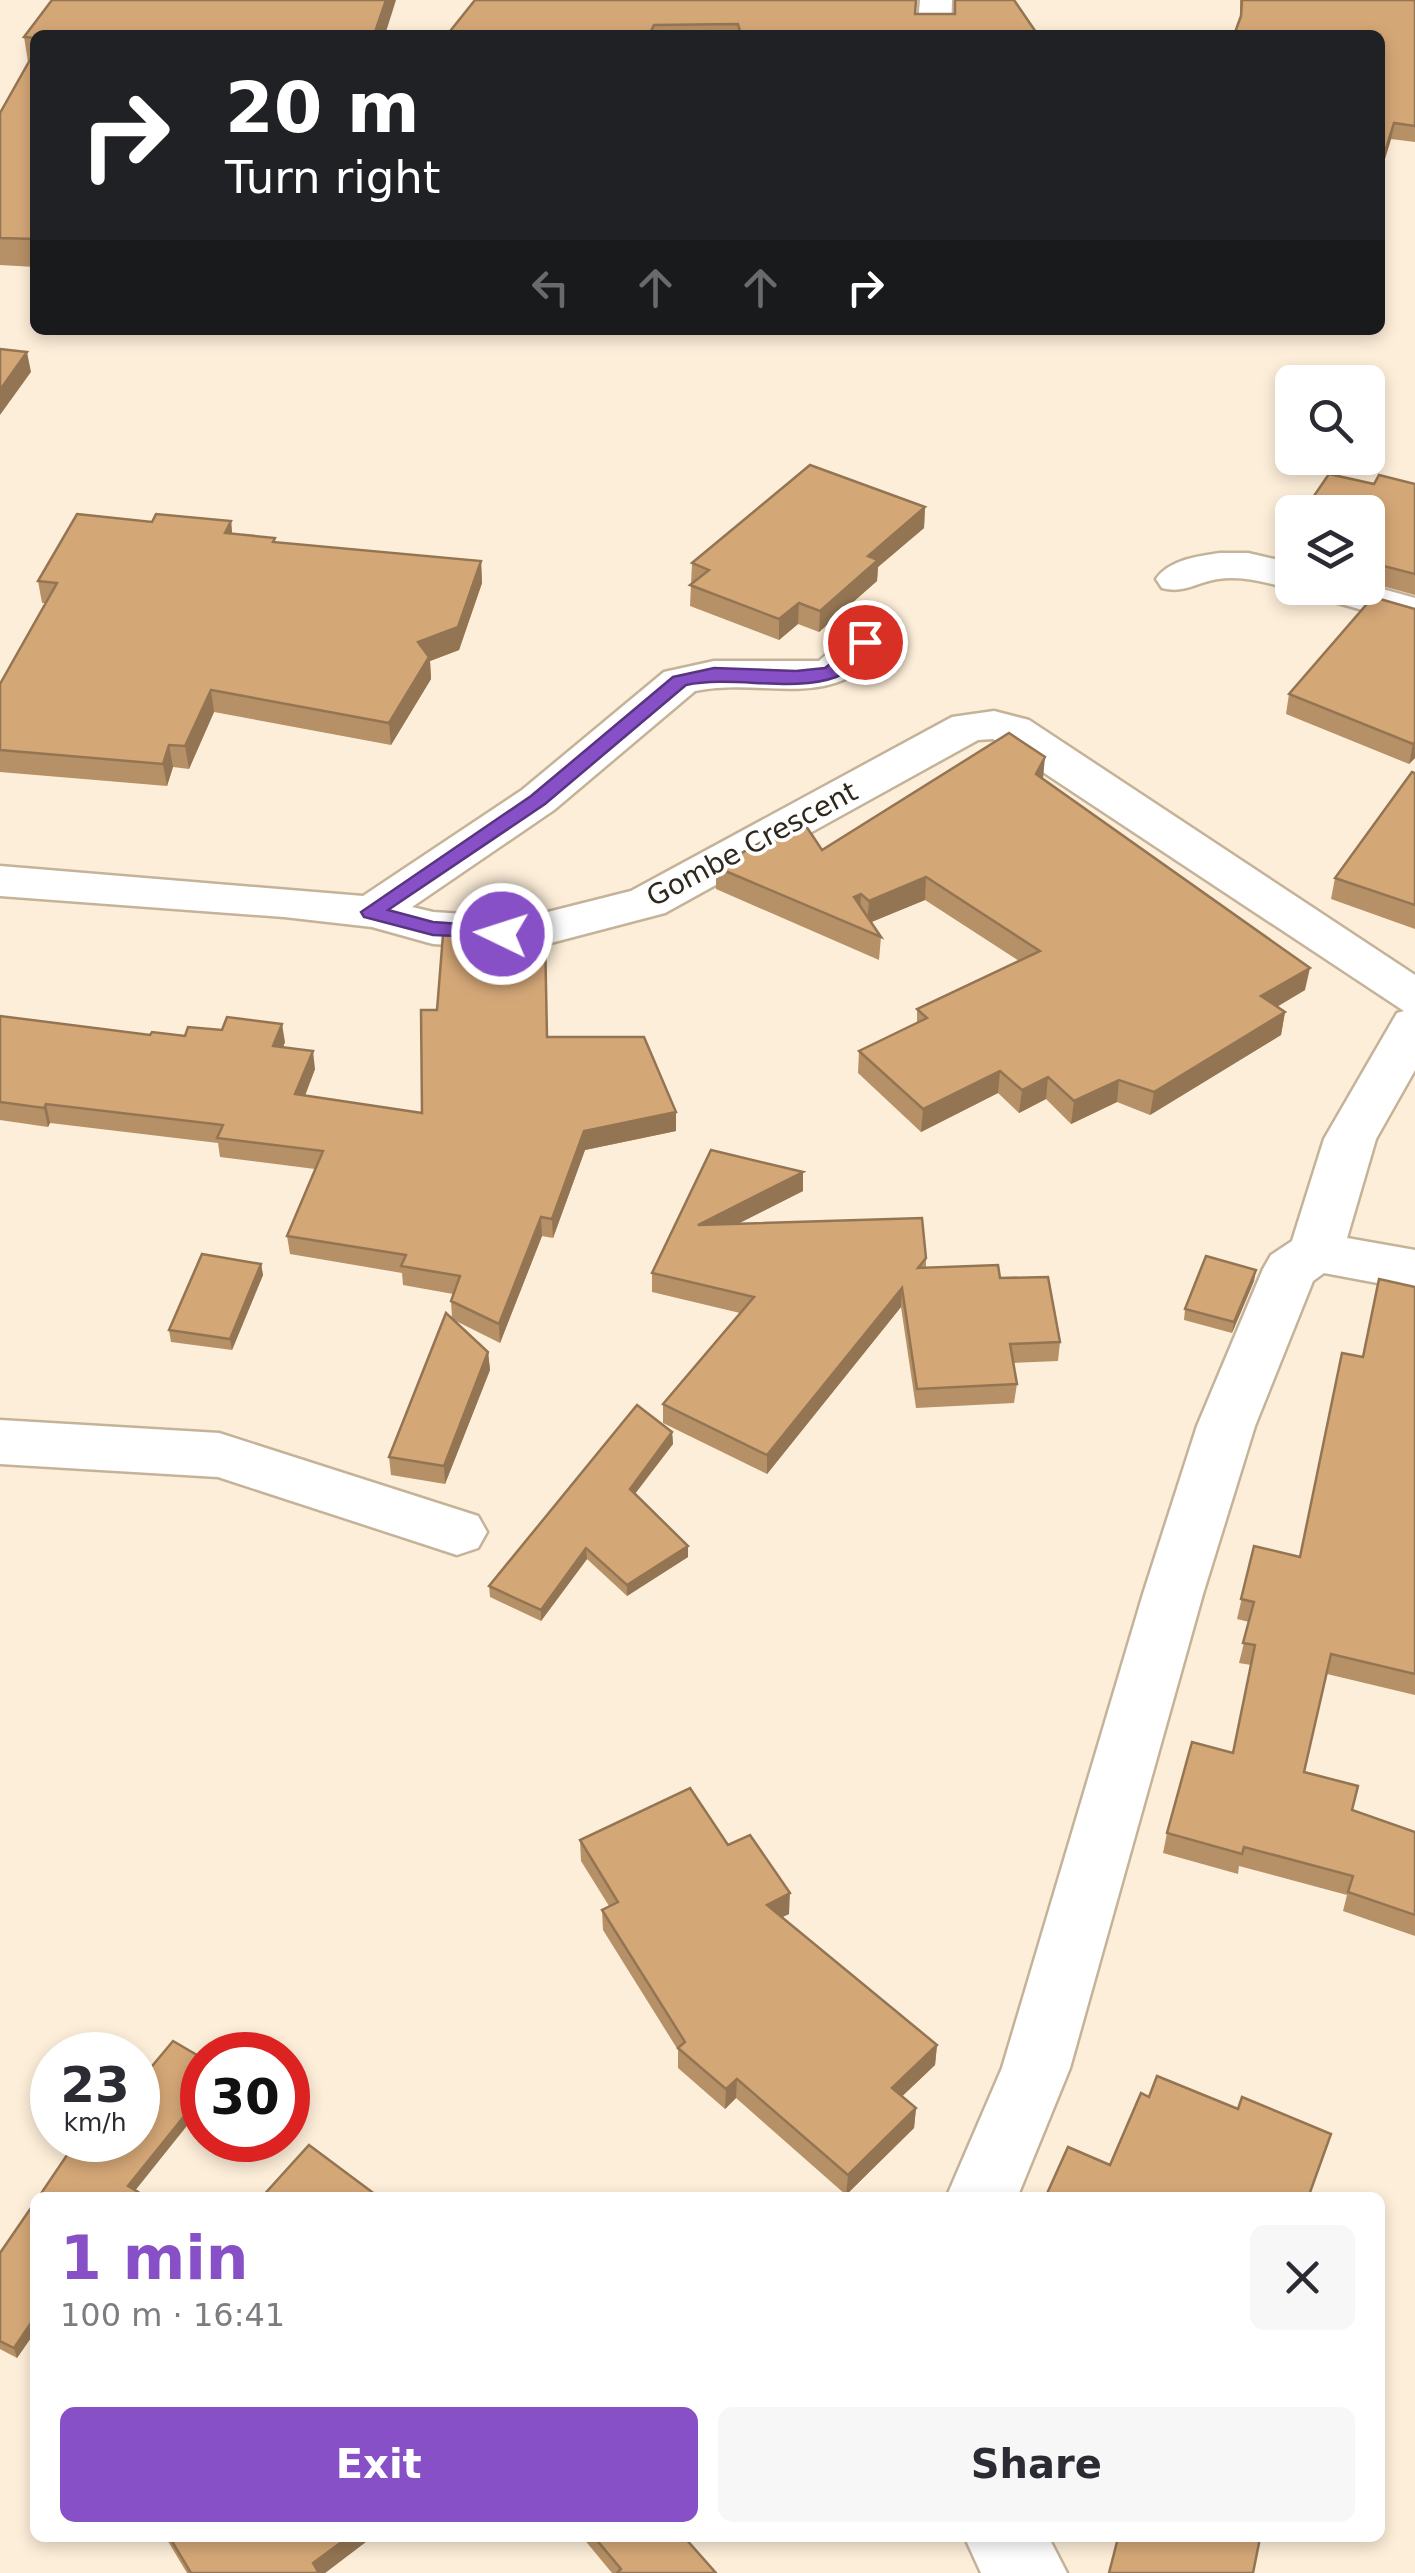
<!DOCTYPE html>
<html lang="en">
<head>
<meta charset="utf-8">
<style>
	body { margin:0; font-family:"DejaVu Sans",sans-serif; background:#f7f7f7; color:#2b2b33; height:100vh; display:flex; flex-direction:column; font-size:38px; white-space:nowrap }
	* { box-sizing:border-box; margin:0 }
	p { font-size:32px; color:#7c7c81 }
	.icon { flex:none; width:55px; height:55px; fill:none; stroke:currentColor; stroke-width:2; stroke-linecap:round; stroke-linejoin:round }
	.map { position:relative; flex:1; overflow:hidden }
	.panel { position:absolute; left:30px; top:2192px; width:1355px; height:350px; display:flex; flex-direction:column; background:#fff; border-radius:15px; box-shadow:0 5px 15px #0003 }
	.panel>* { flex:none }
	.hud { position:absolute; left:30px; top:30px; width:1355px; height:305px; border-radius:15px; box-shadow:0 5px 15px #0003; background:#202124; color:#fff; overflow:hidden }
	.controls { position:absolute; left:1275px; top:365px; display:grid; gap:20px }
	.controls a { display:grid; place-items:center; width:110px; height:110px; border-radius:15px; background:#fff; box-shadow:0 5px 15px #0003; font-size:50px }
	.speed { position:absolute; left:30px; top:2032px; display:flex; gap:20px; font-size:50px; font-weight:700; text-align:center }
	.speed>* { display:grid; place-content:center; width:130px; height:130px; border-radius:50%; background:#fff; box-shadow:0 5px 15px #0003; line-height:1 }
	.speed small { font-size:25px; font-weight:400 }
	.speed .limit { border:15px solid #d22; background:#fff; color:#111 }
	.pin { position:absolute; display:grid; place-items:center; width:85px; height:85px; color:#fff; margin:-42px; border:5px solid #fff; border-radius:50%; box-shadow:0 2px 10px #0007 }
	.me { position:absolute; width:110px; margin:-55px; rotate:274deg; stroke-linejoin:round; filter:drop-shadow(0 0 8px #0008) }
	.turn { display:flex; align-items:center; gap:35px; height:210px; padding:0 30px; font-size:45px }
	.turn .icon { width:130px; height:130px; stroke-width:2.5 }
	.turn b { display:block; font-size:70px; line-height:85px }
	.lanes { display:flex; align-items:center; height:95px; padding:0 30px; background:#0003; justify-content:center; gap:50px; direction:ltr }
	.lanes .off { opacity:.35 }
	.round { display:grid; place-items:center; flex:none; width:105px; height:105px; border-radius:15px; background:#f7f7f7 }
	.head { display:flex; align-items:center; justify-content:space-between; height:170px; padding:0 30px }
	h1 { font-size:60px; font-weight:700; line-height:75px; color:#8850c7 }
	.button { display:flex; gap:20px; margin-top:auto; padding:20px 30px }
	.button a { flex:1; height:115px; border-radius:15px; background:#8850c7; color:#fff; font-size:40px; font-weight:700; line-height:115px; text-align:center }
	.button a+a { background:#f7f7f7; color:#2b2b33 }
	.map>svg:first-child { display:block }
</style>
</head>
<body>
<div class="map">
<svg width="1415" height="2573" viewBox="0 0 1415 2573">
	<rect width="100%" height="100%" fill="#fdeed9"/>
	<g fill="none" stroke-linecap="round" stroke-linejoin="round">
		<defs>
			<g id="minor">
				<polygon points="920,0 952,0 951,35 917,35"/>
				<path d="M1220,553H1248L1292,563V588H1297L1292,589C1268,583 1243,575 1218,579C1196,582 1185,594 1162,588L1156,579C1169,560 1198,556 1220,553Z"/>
				<polygon points="1368,585 1415,598 1415,625 1317,597 1311,588"/>
				<path d="M865,629L880,633L887,642C836,716 768,676 695,691L554,810L412,907L433,912L524,918L631,891L952,717L994,711L1029,720L1415,975V1070L1376,1139L1347,1238L1415,1250V1290L1324,1273L1313,1281L1255,1426L1203,1594L1070,2068L1017,2198H946L1002,2068L1143,1594L1197,1426L1263,1269L1271,1255L1292,1241L1324,1139L1397,1013L1404,1011L993,739L978,740L665,913L524,950L433,944L372,927L284,917L0,896V866L363,896L522,790L664,672L714,661H819L850,633Z"/>
				<polygon points="0,1420 219,1433 478,1516 487,1532 478,1548 457,1555 218,1477 0,1464"/>
				<polygon points="965,2538 1049,2538 1067,2573 981,2573"/>
			</g>
		</defs>
		<use href="#minor" stroke="#c5b399" stroke-width="5"/>
		<use href="#minor" fill="#fff" fill-rule="evenodd"/>
	</g>
	<g fill="#b69066">
		<polygon points="1240,0 1415,0 1415,142 1391,139 1380,175 1380,35 1240,20"/>
		<polygon points="916,14 1038,35 447,35"/>
		<polygon points="35,35 35,267 0,265 0,113 28,62 24,37"/>
		<polygon points="1374,484 1415,484 1415,595 1368,582 1368,512"/>
		<polygon points="925,507 924,528 878,567 877,581 819,632 798,624 779,640 690,606 692,563"/>
		<polygon points="231,521 232,534 275,538 275,542 481,561 482,583 459,650 430,661 431,679 391,745 214,712 189,769 173,767 167,786 0,772 0,684 46,603 42,603 38,581 152,522"/>
		<polygon points="1415,609 1415,758 1409,764 1286,714 1289,694"/>
		<polygon points="1415,773 1415,929 1331,899 1335,878"/>
		<polygon points="1043,779 1305,990 1277,1007 1285,1012 1281,1035 1150,1115 1117,1102 1071,1124 1046,1099 1019,1113 998,1093 921,1132 858,1073 859,1051 917,1023 917,1009 1019,961 925,900 870,922 881,937 879,960 716,889 716,867 822,850"/>
		<polygon points="0,1016 150,1035 185,1036 285,1042 283,1047 315,1069 305,1096 422,1113 547,1037 676,1131 585,1150 553,1238 542,1236 500,1343 456,1321 488,1352 490,1370 445,1484 391,1475 389,1457 452,1318 451,1301 453,1294 403,1285 402,1273 290,1254 287,1236 315,1169 220,1157 218,1143 50,1123 48,1127 0,1120"/>
		<polygon points="803,1172 803,1191 739,1223 926,1258 926,1268 1000,1278 1060,1342 1058,1361 1013,1363 1017,1384 1014,1403 916,1408 901,1307 767,1474 663,1423 663,1404 740,1313 652,1292 652,1273"/>
		<polygon points="261,1264 263,1275 232,1350 171,1342 169,1330"/>
		<polygon points="1254,1281 1232,1333 1184,1320 1185,1309"/>
		<polygon points="1415,1287 1415,1695 1327,1674 1304,1772 1352,1810 1415,1832 1415,1936 1343,1911 1347,1895 1239,1866 1238,1874 1163,1853 1167,1833 1233,1753 1251,1665 1239,1663 1249,1622 1237,1619 1254,1546 1299,1557 1362,1357"/>
		<polygon points="672,1432 673,1444 635,1494 688,1546 688,1557 627,1596 587,1559 541,1621 490,1597 489,1586"/>
		<polygon points="580,1840 728,1845 789,1914 782,1917 937,2045 935,2065 902,2096 916,2108 914,2128 846,2195 736,2098 725,2109 678,2068 678,2050 603,1930 602,1910 609,1906 581,1861"/>
		<polygon points="35,2202 35,2332 17,2358 0,2349 0,2253"/>
		<polygon points="166,2538 371,2538 325,2573 187,2573"/>
		<polygon points="583,2538 685,2538 716,2573 612,2573"/>
	</g>
	<g fill="#947553">
		<polygon points="386,0 396,0 385,35 374,35"/>
		<polygon points="1394,123 1391,139 1380,175 1380,168"/>
		<polygon points="27,352 31,372 0,415 0,390"/>
		<polygon points="925,507 924,528 878,567 877,581 819,632 820,611 868,556"/>
		<polygon points="231,521 233,543 225,533"/>
		<polygon points="481,561 482,583 459,650 430,661 431,679 391,745 389,723 418,642"/>
		<polygon points="799,603 798,624 779,640 779,619"/>
		<polygon points="211,690 214,712 189,769 185,746"/>
		<polygon points="1415,742 1415,758 1409,764 1413,744"/>
		<polygon points="169,745 173,767 167,786 163,764"/>
		<polygon points="1045,757 1043,779 1036,774"/>
		<polygon points="926,877 925,900 867,924 869,901"/>
		<polygon points="861,894 860,917 854,897"/>
		<polygon points="1310,968 1305,990 1257,1018 1261,996"/>
		<polygon points="1285,1012 1281,1035 1150,1115 1154,1092"/>
		<polygon points="282,1024 285,1042 276,1065 273,1046"/>
		<polygon points="313,1051 315,1069 298,1113 295,1094"/>
		<polygon points="1000,1071 998,1093 921,1132 923,1109"/>
		<polygon points="1048,1077 1046,1099 1019,1113 1022,1090"/>
		<polygon points="1119,1080 1117,1102 1071,1124 1074,1101"/>
		<polygon points="46,1104 50,1123 48,1127 44,1108"/>
		<polygon points="676,1112 676,1131 585,1150 553,1238 552,1219 584,1131"/>
		<polygon points="803,1172 803,1191 698,1244 698,1225"/>
		<polygon points="541,1217 542,1236 500,1343 499,1324"/>
		<polygon points="261,1264 263,1275 232,1350 230,1339"/>
		<polygon points="1256,1270 1254,1281 1232,1333 1234,1322"/>
		<polygon points="902,1288 901,1307 767,1474 767,1455"/>
		<polygon points="488,1352 490,1370 445,1484 444,1466"/>
		<polygon points="672,1432 673,1444 630,1500 630,1489"/>
		<polygon points="688,1546 688,1557 627,1596 627,1585"/>
		<polygon points="586,1548 587,1559 541,1621 541,1610"/>
		<polygon points="790,1893 789,1914 766,1925 767,1905"/>
		<polygon points="937,2045 935,2065 891,2107 892,2088"/>
		<polygon points="737,2079 736,2098 725,2109 726,2089"/>
		<polygon points="202,2094 202,2107 130,2197 128,2186"/>
		<polygon points="916,2108 914,2128 846,2195 848,2175"/>
		<polygon points="35,2317 35,2332 17,2358 14,2348"/>
		<polygon points="347,2538 371,2538 325,2573 315,2573 313,2563"/>
	</g>
	<g fill="#d4a777" stroke="#947553" stroke-width="2.5">
		<polygon points="52,0 386,0 374,35 35,35 35,38 24,37"/>
		<polygon points="475,0 916,0 915,14 955,14 955,0 1014,0 1038,35 741,35 738,24 654,25 649,35 447,35"/>
		<polygon points="1242,0 1415,0 1415,126 1394,123 1380,168 1380,35 1234,35 1241,16"/>
		<polygon points="35,51 35,239 0,238 0,113"/>
		<polygon points="0,349 27,352 0,390"/>
		<polygon points="810,465 925,507 868,556 878,560 820,611 799,603 779,619 690,585 709,570 692,563"/>
		<polygon points="1329,474 1374,484 1379,475 1415,484 1415,574 1368,562 1368,512 1303,512"/>
		<polygon points="77,514 152,522 156,514 231,521 225,533 275,538 273,542 481,561 458,627 418,642 429,657 389,723 211,690 185,746 169,745 163,764 0,750 0,684 57,583 38,581"/>
		<polygon points="1373,597 1415,609 1415,742 1413,744 1289,694"/>
		<polygon points="1009,733 1045,757 1036,774 1310,968 1261,996 1285,1012 1154,1092 1119,1080 1074,1101 1048,1077 1022,1090 1000,1071 923,1109 859,1051 927,1018 917,1009 1040,951 926,877 869,901 861,894 854,897 881,937 716,867 802,820 822,850"/>
		<polygon points="1412,772 1415,773 1415,905 1335,878"/>
		<polygon points="443,935 545,935 547,1037 644,1037 676,1112 584,1131 552,1219 541,1217 499,1324 451,1301 460,1276 401,1266 406,1255 287,1236 323,1151 217,1138 223,1125 46,1104 44,1108 0,1102 0,1016 150,1035 152,1032 185,1036 188,1027 222,1030 227,1017 282,1024 273,1046 313,1051 295,1094 422,1113 421,1010 437,1010"/>
		<polygon points="711,1150 803,1172 698,1225 922,1218 926,1258 918,1268 998,1265 1000,1278 1048,1277 1060,1342 1010,1344 1017,1384 917,1389 902,1288 767,1455 663,1404 754,1297 652,1273"/>
		<polygon points="202,1254 261,1264 230,1339 169,1330"/>
		<polygon points="1206,1256 1256,1270 1234,1322 1185,1309"/>
		<polygon points="1379,1279 1415,1287 1415,1674 1331,1654 1304,1772 1358,1786 1352,1810 1415,1832 1415,1915 1348,1892 1353,1876 1244,1847 1242,1854 1167,1833 1192,1742 1233,1753 1255,1645 1243,1643 1254,1602 1241,1599 1254,1546 1300,1557 1342,1353 1363,1357"/>
		<polygon points="446,1313 488,1352 444,1466 389,1457"/>
		<polygon points="637,1405 672,1432 630,1489 688,1546 627,1585 586,1548 541,1610 489,1586"/>
		<polygon points="690,1788 728,1845 750,1835 790,1893 767,1905 937,2045 892,2088 916,2108 848,2175 737,2079 726,2089 678,2048 685,2042 602,1910 618,1902 580,1840"/>
		<polygon points="173,2041 202,2058 202,2094 128,2186 138,2192 134,2198 38,2198 69,2152 77,2156 90,2140 138,2140 138,2083"/>
		<polygon points="1157,2076 1238,2109 1242,2097 1331,2134 1308,2198 1045,2198 1068,2147 1110,2165 1141,2093 1149,2097"/>
		<polygon points="309,2145 380,2198 261,2198"/>
		<polygon points="35,2202 35,2317 14,2348 0,2341 0,2253"/>
		<polygon points="170,2538 347,2538 313,2563 319,2573 191,2573"/>
		<polygon points="595,2538 685,2538 716,2573 617,2573 621,2569"/>
		<polygon points="1118,2538 1260,2538 1253,2573 1109,2573"/>
	</g>
	<path fill="#8850c7" stroke="#583481" stroke-width="2.5" d="M865,637L872,638V646C861,657 851,671 836,677C793,693 733,675 686,685L545,804L388,910L433,922L502,927L513,934L510,938L433,935L364,917L361,912L531,796L673,677L714,668L796,671L825,668Z"/>
	<g text-anchor="middle" dominant-baseline="central" stroke-width="8" stroke-linejoin="round" paint-order="stroke">
		<g font-size="28" fill="#2e271d" stroke="#fefefe">
			<text transform="translate(752 844) rotate(-28)">Gombe Crescent</text>
		</g>
	</g>
</svg>
<div class="controls">
<a><svg class="icon" aria-label="search" viewBox="0 0 24 24"><circle cx="10" cy="10" r="6"/><path d="M15 15l6 6"/></svg></a>
<a><svg class="icon" aria-label="layers" viewBox="0 0 24 24"><path d="M12 4l9 5-9 5-9-5zM3 14l9 5 9-5"/></svg></a>
</div>
<div class="speed"><div>23<small>km/h</small></div><div class="limit">30</div></div>
<div class="pin" style="left:865px;top:642px;background:#d93025"><svg class="icon" aria-label="arrive" viewBox="0 0 24 24"><path d="M6 21V4h12l-3 4 3 4H6"/></svg></div>
<svg class="me" style="left:502px;top:934px" viewBox="-20 -20 40 40"><circle r="17" fill="#8850c7" stroke="#fff" stroke-width="3"/><path d="M0-11L8 9 0 5-8 9z" fill="#fff"/></svg>
<div class="hud">
<div class="turn"><svg class="icon" aria-label="right" viewBox="0 0 24 24"><path d="M7 20v-9h11M14 6l5 5-5 5"/></svg><div><b>20 m</b>Turn right</div></div>
<div class="lanes"><svg class="icon off" aria-label="left" viewBox="0 0 24 24"><path d="M17 20v-9H6M10 6l-5 5 5 5"/></svg><svg class="icon off" aria-label="ahead" viewBox="0 0 24 24"><path d="M12 20V5M6 11l6-6 6 6"/></svg><svg class="icon off" aria-label="ahead" viewBox="0 0 24 24"><path d="M12 20V5M6 11l6-6 6 6"/></svg><svg class="icon" aria-label="right" viewBox="0 0 24 24"><path d="M7 20v-9h11M14 6l5 5-5 5"/></svg></div>
</div>
<section class="panel">
<div class="head"><div><h1>1 min</h1><p>100 m · 16:41</p></div><a class="round"><svg class="icon" aria-label="close" viewBox="0 0 24 24"><path d="M6 6l12 12M18 6L6 18"/></svg></a></div>
<div class="button"><a>Exit</a><a>Share</a></div>
</section>
</div>
</body>
</html>
